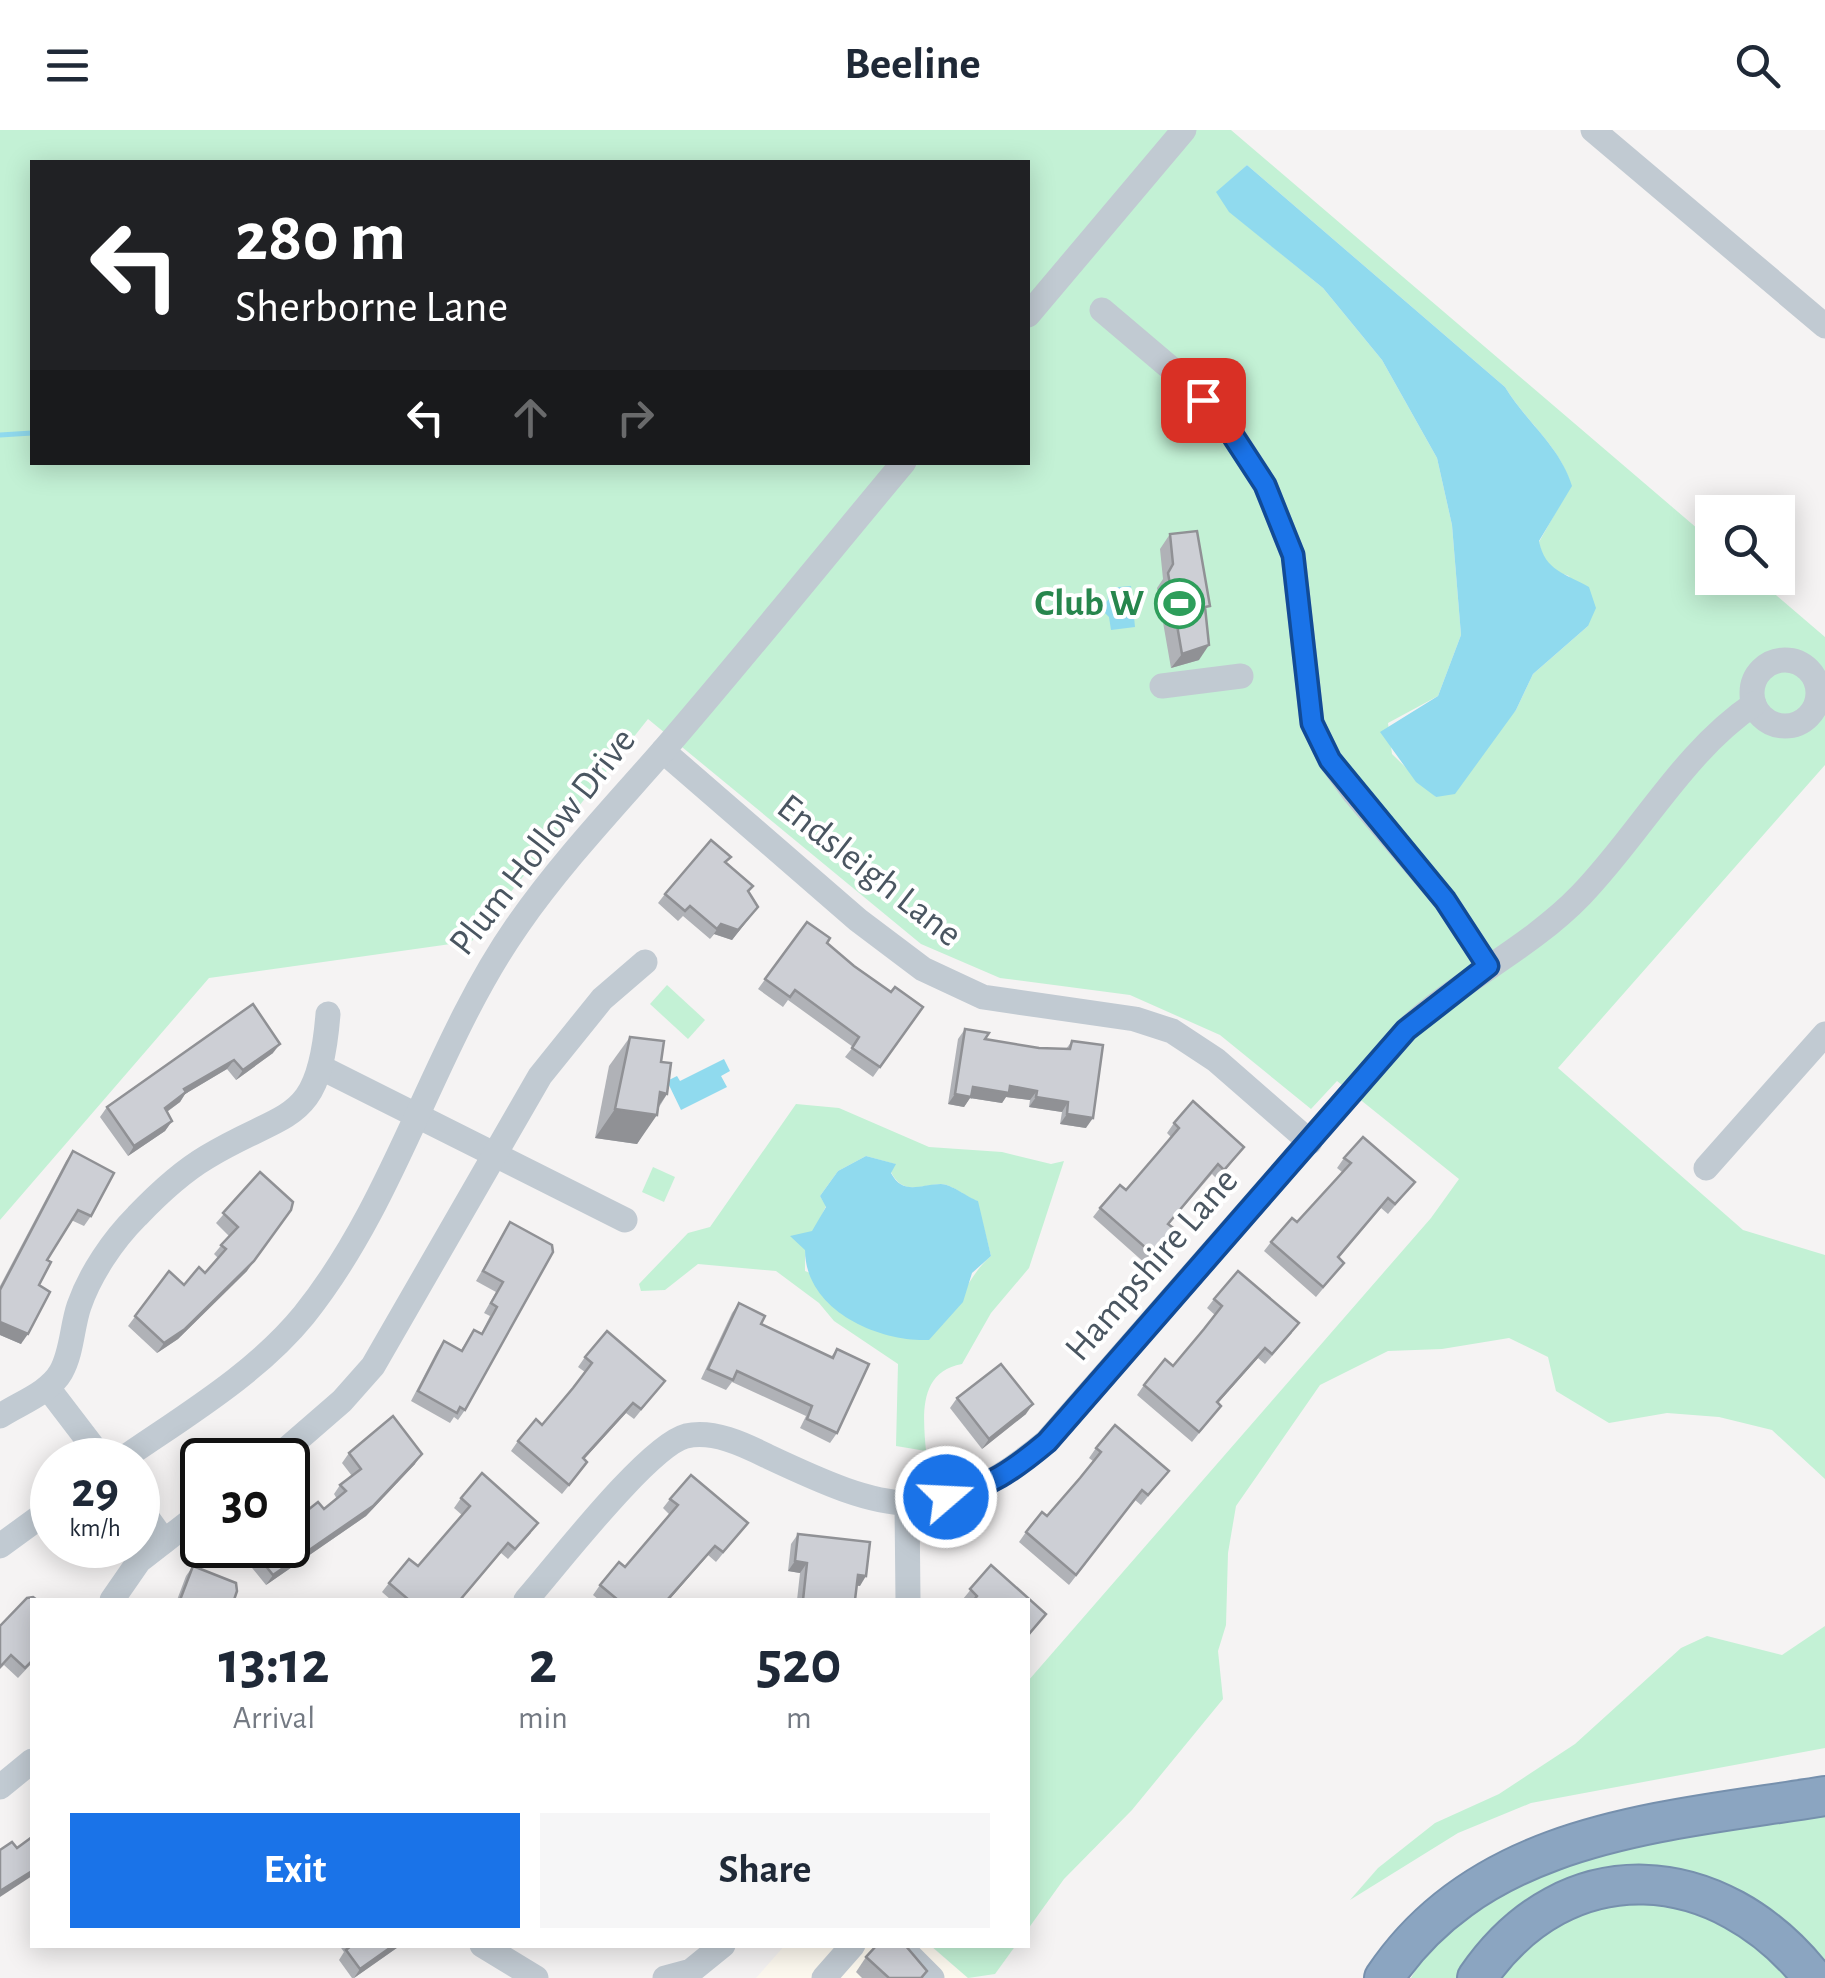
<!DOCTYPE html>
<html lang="en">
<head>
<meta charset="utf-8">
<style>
	body { margin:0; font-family:"Alegreya Sans",sans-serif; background:#f6f6f7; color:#1f2937; height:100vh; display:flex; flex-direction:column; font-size:38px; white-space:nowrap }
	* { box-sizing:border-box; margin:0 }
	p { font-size:32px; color:#747a83 }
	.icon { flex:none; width:55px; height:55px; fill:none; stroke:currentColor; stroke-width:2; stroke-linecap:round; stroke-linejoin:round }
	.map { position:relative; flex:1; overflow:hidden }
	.details { position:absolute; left:30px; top:1468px; width:1000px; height:350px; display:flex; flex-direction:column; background:#fff; border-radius:0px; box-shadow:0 5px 25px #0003 }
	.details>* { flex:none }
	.banner { position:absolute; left:30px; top:30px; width:1000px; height:305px; border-radius:0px; box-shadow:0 5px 25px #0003; background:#202124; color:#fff; overflow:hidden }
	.fabs { position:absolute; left:1695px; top:365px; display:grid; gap:20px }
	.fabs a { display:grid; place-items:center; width:100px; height:100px; border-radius:0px; background:#fff; box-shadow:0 5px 25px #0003; font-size:50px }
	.speed { position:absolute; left:30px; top:1308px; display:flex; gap:20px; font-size:50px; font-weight:700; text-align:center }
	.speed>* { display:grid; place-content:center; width:130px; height:130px; border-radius:50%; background:#fff; box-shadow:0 5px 25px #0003; line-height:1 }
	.speed small { font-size:25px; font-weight:400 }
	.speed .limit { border:5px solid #111; border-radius:15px; background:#fff; color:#111 }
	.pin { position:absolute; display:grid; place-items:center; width:85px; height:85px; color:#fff; margin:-42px; border-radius:20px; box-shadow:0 5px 15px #0006 }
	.me { position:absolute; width:110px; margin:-55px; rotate:71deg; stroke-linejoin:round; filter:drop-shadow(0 0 8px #0008) }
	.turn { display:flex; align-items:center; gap:35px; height:210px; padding:0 40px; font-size:45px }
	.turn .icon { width:130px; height:130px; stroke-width:2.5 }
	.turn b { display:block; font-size:70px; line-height:85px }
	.lanes { display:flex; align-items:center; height:95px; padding:0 40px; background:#0003; justify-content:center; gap:50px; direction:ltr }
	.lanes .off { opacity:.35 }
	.eta { display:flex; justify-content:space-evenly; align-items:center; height:170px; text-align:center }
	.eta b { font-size:60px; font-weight:700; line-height:70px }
	.cta { display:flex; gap:20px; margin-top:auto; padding:20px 40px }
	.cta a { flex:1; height:115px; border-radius:0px; background:#1a73e8; color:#fff; font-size:40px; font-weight:700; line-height:115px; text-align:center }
	.cta a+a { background:#f6f6f7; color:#1f2937 }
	header { display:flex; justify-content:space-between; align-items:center; height:130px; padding:0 40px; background:#fff; font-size:45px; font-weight:700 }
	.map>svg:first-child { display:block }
</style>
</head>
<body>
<header><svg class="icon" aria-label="menu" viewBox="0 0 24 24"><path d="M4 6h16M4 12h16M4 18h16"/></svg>Beeline<svg class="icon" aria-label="search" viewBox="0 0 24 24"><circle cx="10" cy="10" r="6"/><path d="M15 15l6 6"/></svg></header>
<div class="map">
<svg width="1825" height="1848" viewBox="0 0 1825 1848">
	<rect width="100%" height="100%" fill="#f5f3f3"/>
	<polygon fill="#fdf9ef" points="785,1815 929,1815 968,1848 756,1848"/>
	<g fill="#c3f1d5" fill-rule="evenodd">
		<path d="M0,0H1231L1712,411V448H1756L1825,507V635L1558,938L1743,1100L1825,1125V1349L1772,1300L1719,1287L1667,1283L1609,1293L1556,1261L1548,1227L1509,1208L1442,1219L1388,1221L1320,1255L1236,1376L1228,1423L1226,1495L1218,1521L1223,1569L1132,1680L1064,1749L1028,1799V1551L1431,1088L1459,1049L1337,951L1311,979L1220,905L1130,865L1000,848L921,814L648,589L472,811L209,848L0,1090ZM32,32H1028V332H32ZM1247,35L1505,257C1526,292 1560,316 1571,355L1539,412C1543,432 1550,440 1569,446L1588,496L1533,544L1516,580L1436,667L1392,624L1388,593L1438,566L1461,505L1452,395L1437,328L1382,230L1323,158L1230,82L1217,62Z"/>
		<polygon points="667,855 705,890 688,909 650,874"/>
		<path d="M796,974L839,978L929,1017L1002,1022L1051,1034L1064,1031L1029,1138L991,1183L962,1234C918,1242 923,1286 926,1321L896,1316L898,1234L834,1191L819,1173L776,1141L698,1134L665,1160L641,1161L639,1154L688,1103L710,1097ZM866,1026L895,1034L891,1042C903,1066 920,1055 941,1054C951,1054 966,1067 977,1071L991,1126C968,1146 962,1171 943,1194L805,1141V1120L826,1076L820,1066L838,1041Z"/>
		<polygon points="653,1037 675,1047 664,1072 642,1062"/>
		<polygon points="1825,1496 1825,1618 1531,1673 1458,1703 1350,1770 1378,1738 1435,1693 1499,1664 1575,1614 1681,1518 1707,1506 1782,1525"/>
		<polygon points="1825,1679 1825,1848 1411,1848 1432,1811 1555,1732"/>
		<polygon points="930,1815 1016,1815 995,1844 968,1848"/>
	</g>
	<g fill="#90daee">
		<path d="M1247,35L1505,257C1526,292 1560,316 1572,356L1539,411C1545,441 1565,443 1589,457L1596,478L1588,496L1533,544L1516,580L1455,664L1436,667L1416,652L1380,602L1438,566L1461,505L1452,395L1437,328L1382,230L1323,158L1229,82L1216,62Z"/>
		<polygon points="1131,456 1135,497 1111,500 1109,487 1100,478 1108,470 1107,458"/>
		<polygon points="724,929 730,941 721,946 727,957 681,980 667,951 677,946 680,951"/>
		<path d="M866,1026L896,1034L891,1043C903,1066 921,1054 941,1054C951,1054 967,1067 978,1071L991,1126L972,1143L963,1172L929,1210C876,1212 805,1179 805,1120L790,1106L812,1101L826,1077L820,1066L838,1041Z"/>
	</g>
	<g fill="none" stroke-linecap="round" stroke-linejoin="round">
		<polyline stroke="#90daee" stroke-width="5" points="0,305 32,303"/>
		<defs>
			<g id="highway">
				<path d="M1384,1848C1483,1700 1665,1692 1825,1666"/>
				<path d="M1477,1848C1567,1717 1720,1730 1813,1848"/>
			</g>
		</defs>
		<use href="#highway" stroke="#7690ad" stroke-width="42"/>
		<g stroke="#c1cad2" stroke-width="25">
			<polyline points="1593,0 1825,196"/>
			<polyline points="1102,180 1181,247 1225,293 1265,355 1293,425 1312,593 1330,630 1355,664 1445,770 1488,836"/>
			<polyline points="1028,185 1184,0"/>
			<circle cx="1785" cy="563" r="33"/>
			<polyline points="1162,556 1241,546"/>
			<polyline points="663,621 858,790 923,839 983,867 1135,889 1172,901 1216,930 1310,1012"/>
			<polyline points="320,937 625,1090"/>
			<polyline points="1706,1038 1825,904"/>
			<polyline points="48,1258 103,1330"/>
			<path d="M0,1286C20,1273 49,1263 61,1242C72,1223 72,1196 79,1176C90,1144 113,1110 137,1086C158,1064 180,1043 207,1027C288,978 319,997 328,884"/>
			<path d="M121,1330C183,1287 256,1244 304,1185C397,1069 433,917 517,796C560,734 612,679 662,622C744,527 823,429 904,332"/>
			<polyline points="274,1330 342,1271 373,1236 540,946 602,869 645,832"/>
			<polyline points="907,1374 908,1470"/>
			<polyline points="138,1375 164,1411"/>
			<polyline points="0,1416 52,1378"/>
			<polyline points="112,1470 139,1431 202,1382"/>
			<path d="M526,1470C556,1436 648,1316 686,1306C713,1300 743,1314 767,1326C884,1381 939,1402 1047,1311L1406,900C1460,850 1530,818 1581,765C1640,704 1683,622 1754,574"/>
			<polyline points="0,1657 32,1631"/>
			<polyline points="482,1815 536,1848"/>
			<polyline points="899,1815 932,1848"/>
			<polyline points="665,1848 691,1841 723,1815"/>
			<polyline points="824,1848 853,1815"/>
		</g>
		<use href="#highway" stroke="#8ba5c1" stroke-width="38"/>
	</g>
	<g fill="#b0b2b7">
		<polygon points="1170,404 1199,530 1171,538 1157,458 1163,449 1160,419"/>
		<polygon points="726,733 758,777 732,810 714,804 710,809 683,786 678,791 658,773 665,764"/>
		<polygon points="807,792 827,813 854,836 891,862 923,877 873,947 845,927 853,917 788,870 783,877 758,859"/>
		<polygon points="253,874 273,923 236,950 227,939 185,964 180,972 167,982 172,991 165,1001 128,1026 100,987 107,977"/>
		<polygon points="965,899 985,909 1039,918 1066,919 1072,911 1086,998 1060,994 1062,982 1029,977 1030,970 1006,967 1002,973 970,968 964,977 948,974 958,909"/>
		<polygon points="630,907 661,932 667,964 637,1014 595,1008 609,936"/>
		<polygon points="1174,993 1244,1017 1218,1050 1212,1044 1169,1094 1176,1100 1147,1135 1093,1087 1100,1078 1126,1060 1172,1008 1167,1003"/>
		<polygon points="73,1021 91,1086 84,1096 71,1090 47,1130 21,1214 0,1205 0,1156 66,1031"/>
		<polygon points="1344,1028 1415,1052 1388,1084 1381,1078 1339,1128 1337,1142 1316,1167 1264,1121 1271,1112 1297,1092 1342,1042 1337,1038"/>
		<polygon points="260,1042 247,1141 178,1209 157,1223 128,1196 169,1141 184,1155 205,1143 218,1128 214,1124 229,1106 216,1093"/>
		<polygon points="510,1092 552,1115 465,1280 458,1290 454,1287 450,1293 411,1271 437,1221 444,1211 461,1220 474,1200 481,1204 490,1186 484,1183 496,1162 476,1151"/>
		<polygon points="1214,1169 1292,1203 1265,1234 1258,1228 1218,1273 1221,1276 1192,1312 1137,1265 1144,1255 1173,1236 1215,1185 1207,1178"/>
		<polygon points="739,1173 761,1194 831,1227 837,1219 837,1303 830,1313 800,1298 806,1286 732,1252 726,1260 701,1249 732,1183"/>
		<polygon points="585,1227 665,1251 634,1289 626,1283 584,1329 580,1342 562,1364 511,1321 518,1311 542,1295 573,1258 585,1242 578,1237"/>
		<polygon points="957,1268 1026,1284 982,1319 950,1278"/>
		<polygon points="1096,1318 1169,1341 1141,1375 1135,1370 1069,1455 1019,1412 1026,1402 1047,1386 1080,1348 1093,1331 1089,1328"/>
		<polygon points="349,1323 415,1334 366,1386 266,1455 239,1422 244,1415 288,1415 299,1387 324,1379 337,1369 334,1364 340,1355 352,1346 342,1333"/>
		<polygon points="461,1368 531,1403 508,1429 501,1423 461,1470 391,1470 382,1462 389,1453 418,1436 462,1385 454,1378"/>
		<polygon points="670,1369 748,1393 716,1432 708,1425 669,1470 599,1470 593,1465 600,1455 625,1437 670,1385 663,1378"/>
		<polygon points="798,1404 860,1456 857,1455 855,1470 797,1470 800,1443 788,1441 791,1414"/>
		<polygon points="991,1435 1046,1484 1028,1507 1028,1470 963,1469"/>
		<polygon points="193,1436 234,1470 177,1470 186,1446"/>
		<polygon points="32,1470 32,1533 18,1548 4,1535 0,1539 0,1496"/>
		<polygon points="339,1815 401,1815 354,1848 352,1848 339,1830 344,1822"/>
		<polygon points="866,1827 927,1841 923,1848 862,1848 856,1842"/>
	</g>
	<g fill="#909195">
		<polygon points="1209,515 1199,530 1171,538 1182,524"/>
		<polygon points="758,777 732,810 714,804 710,809 721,794"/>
		<polygon points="280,914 273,923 236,950 243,940"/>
		<polygon points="234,930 227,939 185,964 180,972 158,988 165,978 184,959"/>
		<polygon points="1010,956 1037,961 1030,970 1006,967 1002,973 970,968 964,977 948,974 955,964 973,957"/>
		<polygon points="660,962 667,964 653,984 657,985 637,1014 595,1008 615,979"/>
		<polygon points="1036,967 1068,972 1062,982 1029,977"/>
		<polygon points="1067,984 1093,988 1086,998 1060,994"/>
		<polygon points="172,991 165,1001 128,1026 134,1016"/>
		<polygon points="291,1080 247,1141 178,1209 157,1223 164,1213"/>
		<polygon points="0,1192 28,1204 21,1214 0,1205"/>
		<polygon points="1265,1218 1258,1228 1210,1282 1217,1272"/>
		<polygon points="633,1273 626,1283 576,1338 583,1328"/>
		<polygon points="1033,1274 1026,1284 982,1319 989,1309"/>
		<polygon points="422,1324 415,1334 366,1386 266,1455 273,1445"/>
		<polygon points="715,1416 708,1425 669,1470 667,1470"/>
		<polygon points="795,1431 807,1433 800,1443 788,1441"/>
		<polygon points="858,1445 866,1446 860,1456 851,1455"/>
		<polygon points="32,1741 32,1746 0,1767 0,1761"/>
		<polygon points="394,1815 401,1815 354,1848 360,1839"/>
	</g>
	<g fill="#cdcfd5" stroke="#909195" stroke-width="2.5">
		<polygon points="1197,401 1210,476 1205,477 1209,515 1182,524 1168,443 1173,434 1170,404"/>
		<polygon points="711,710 731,727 725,732 753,756 748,761 758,777 738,800 721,794 717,799 690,776 685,781 665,764"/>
		<polygon points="807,792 830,808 827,813 854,836 891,862 895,857 923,877 880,937 852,918 859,907 795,860 790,867 765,849"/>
		<polygon points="253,874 280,914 243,940 234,930 184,959 186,962 165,978 172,991 134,1016 107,977"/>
		<polygon points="965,899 989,903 985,909 1039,918 1070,919 1072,911 1103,915 1093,988 1067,984 1068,972 1036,967 1037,961 1010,956 1009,963 973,957 971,967 955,964"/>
		<polygon points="630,907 664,911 661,932 671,933 667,964 660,962 657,985 615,979"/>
		<polygon points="1193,971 1244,1017 1224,1040 1218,1034 1168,1094 1176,1100 1154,1125 1100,1078 1120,1055 1126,1060 1157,1024 1179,998 1174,993"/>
		<polygon points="1363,1007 1415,1052 1395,1074 1388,1068 1338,1127 1344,1133 1323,1157 1271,1112 1292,1088 1297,1092 1351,1033 1344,1028"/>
		<polygon points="73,1021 114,1043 91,1086 78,1080 47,1130 51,1132 39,1155 50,1162 28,1204 0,1192 0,1160"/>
		<polygon points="260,1042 293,1072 291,1080 254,1131 185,1199 164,1213 135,1186 169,1141 184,1155 199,1137 205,1143 226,1119 221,1115 238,1097 223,1083"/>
		<polygon points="510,1092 552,1115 553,1122 465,1280 460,1277 457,1283 418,1261 444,1211 462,1221 474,1200 482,1204 497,1177 491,1173 503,1152 483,1141"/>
		<polygon points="1238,1141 1299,1193 1272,1224 1265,1218 1217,1272 1221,1276 1199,1302 1144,1255 1165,1229 1173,1236 1204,1199 1222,1176 1214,1169"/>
		<polygon points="739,1173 765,1186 761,1194 833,1228 837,1219 869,1234 837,1303 807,1289 812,1276 737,1241 733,1250 708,1239"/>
		<polygon points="607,1201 665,1251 641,1279 633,1273 583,1328 587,1332 569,1355 518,1311 536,1289 542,1295 573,1258 592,1233 585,1227"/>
		<polygon points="1001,1234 1033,1274 989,1309 957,1268"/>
		<polygon points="393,1286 422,1324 373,1376 273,1445 249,1415 288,1415 288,1373 299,1387 318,1372 324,1379 346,1361 340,1355 361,1339 349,1323"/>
		<polygon points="1115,1295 1169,1341 1148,1365 1142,1360 1076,1445 1026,1402 1042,1382 1047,1386 1080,1348 1101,1322 1096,1318"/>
		<polygon points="482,1343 538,1393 515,1419 508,1413 460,1470 409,1470 389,1453 409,1429 418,1436 470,1376 461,1368"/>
		<polygon points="691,1345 748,1393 723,1422 715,1416 667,1470 618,1470 600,1455 619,1432 625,1437 678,1375 670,1369"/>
		<polygon points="798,1404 870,1412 866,1446 858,1445 855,1470 803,1470 807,1433 795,1431"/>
		<polygon points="991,1435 1046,1484 1028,1505 1028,1470 974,1470 977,1466 970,1459"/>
		<polygon points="193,1436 236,1453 237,1461 234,1470 180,1470"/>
		<polygon points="33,1467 37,1470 32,1470 32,1531 25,1538 11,1525 0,1537 0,1496 27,1468"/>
		<polygon points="32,1707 32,1741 0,1761 0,1720 12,1712 17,1718"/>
		<polygon points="352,1815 394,1815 360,1839 346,1820"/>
		<polygon points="877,1815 905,1815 927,1841 921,1848 889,1848 866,1827"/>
	</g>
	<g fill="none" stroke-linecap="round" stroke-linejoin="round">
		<defs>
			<path id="route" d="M946,1367C987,1359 1016,1338 1047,1312L1406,900L1488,836L1445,770L1330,630L1312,593L1293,425L1265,355L1224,292L1203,270"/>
		</defs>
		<use href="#route" stroke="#114b97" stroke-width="25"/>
		<use href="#route" stroke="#1a73e8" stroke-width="18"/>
	</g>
	<defs>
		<symbol id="stadium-ring" viewBox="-11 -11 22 22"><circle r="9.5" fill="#fff" stroke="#2e9e5b" stroke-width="1.5"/><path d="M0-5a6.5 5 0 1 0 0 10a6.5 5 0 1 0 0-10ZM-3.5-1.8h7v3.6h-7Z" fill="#2e9e5b"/></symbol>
	</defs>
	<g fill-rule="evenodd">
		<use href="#stadium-ring" x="1152" y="446" width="55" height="55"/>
	</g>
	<g text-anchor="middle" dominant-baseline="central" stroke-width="8" stroke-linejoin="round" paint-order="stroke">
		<g font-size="38" font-weight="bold" fill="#27864d" stroke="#fff" text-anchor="end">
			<text x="1144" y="474">Club W</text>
		</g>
		<g font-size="38" fill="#4a5661" stroke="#fff">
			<text transform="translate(543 712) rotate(-52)">Plum Hollow Drive</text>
			<text transform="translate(869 741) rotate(38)">Endsleigh Lane</text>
			<text transform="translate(1152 1135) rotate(-49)">Hampshire Lane</text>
		</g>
	</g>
</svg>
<div class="fabs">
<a><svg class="icon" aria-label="search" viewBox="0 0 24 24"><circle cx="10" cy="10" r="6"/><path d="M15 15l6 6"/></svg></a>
</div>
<div class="speed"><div>29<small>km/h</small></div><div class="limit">30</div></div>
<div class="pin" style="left:1203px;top:270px;background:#d93025"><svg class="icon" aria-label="arrive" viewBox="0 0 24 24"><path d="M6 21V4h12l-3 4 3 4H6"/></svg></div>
<svg class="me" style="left:946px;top:1367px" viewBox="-20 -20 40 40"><circle r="17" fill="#1a73e8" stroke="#fff" stroke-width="3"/><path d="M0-11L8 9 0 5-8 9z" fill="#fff"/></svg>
<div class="banner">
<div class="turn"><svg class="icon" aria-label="left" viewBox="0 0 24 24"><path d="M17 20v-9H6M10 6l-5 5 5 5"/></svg><div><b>280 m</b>Sherborne Lane</div></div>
<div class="lanes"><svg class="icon" aria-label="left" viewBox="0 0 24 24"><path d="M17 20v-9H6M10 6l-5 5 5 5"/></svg><svg class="icon off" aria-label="ahead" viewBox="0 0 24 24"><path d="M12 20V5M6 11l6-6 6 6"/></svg><svg class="icon off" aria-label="right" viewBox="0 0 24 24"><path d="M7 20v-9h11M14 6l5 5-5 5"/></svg></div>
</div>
<section class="details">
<div class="eta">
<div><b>13:12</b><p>Arrival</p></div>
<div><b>2</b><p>min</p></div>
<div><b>520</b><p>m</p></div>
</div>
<div class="cta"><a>Exit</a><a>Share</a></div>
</section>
</div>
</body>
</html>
